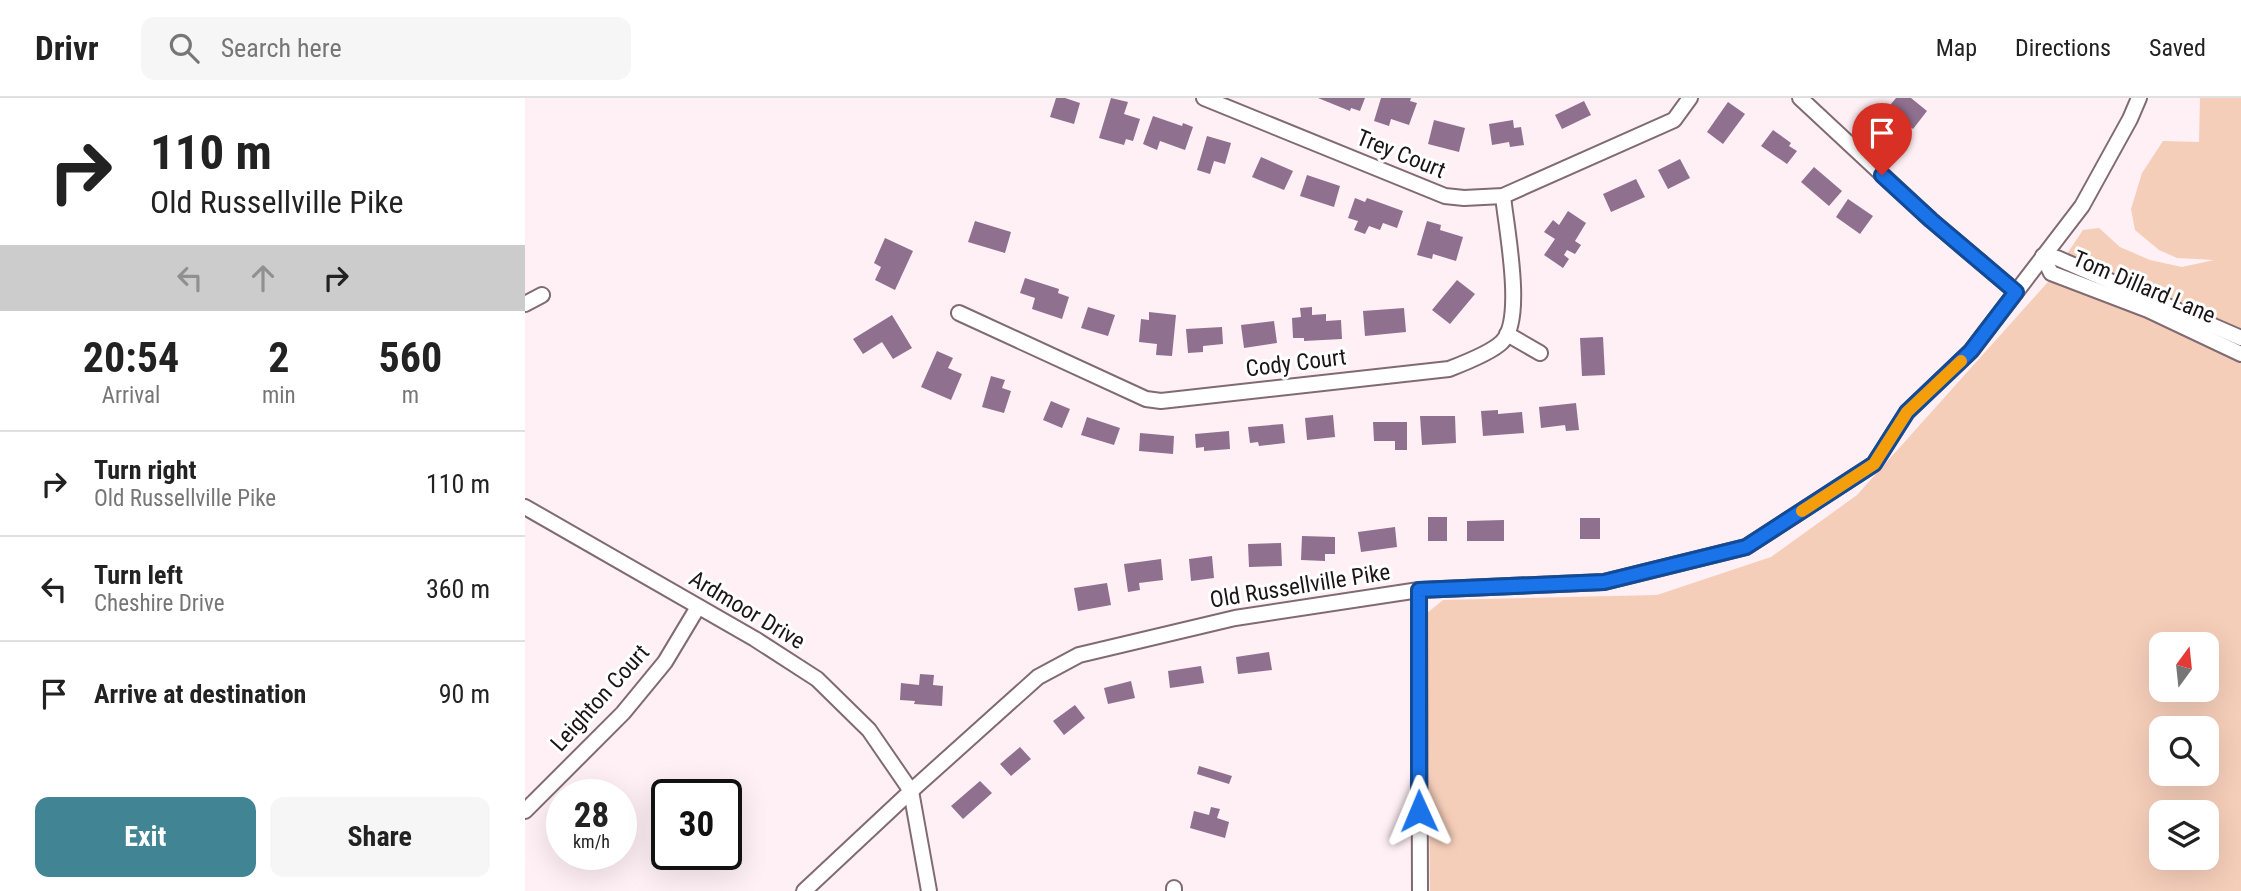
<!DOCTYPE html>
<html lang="en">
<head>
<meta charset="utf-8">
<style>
	body { margin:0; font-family:"Roboto Condensed",sans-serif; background:#f6f6f6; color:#222; height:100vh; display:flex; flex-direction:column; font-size:26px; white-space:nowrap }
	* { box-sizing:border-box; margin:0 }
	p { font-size:23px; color:#767676 }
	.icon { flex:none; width:38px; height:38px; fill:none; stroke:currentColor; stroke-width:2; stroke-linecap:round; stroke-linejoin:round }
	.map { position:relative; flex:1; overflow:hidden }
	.sheet { display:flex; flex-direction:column; background:#fff; width:525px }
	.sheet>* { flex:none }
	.banner { background:#fff; color:#222; overflow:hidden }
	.needle { width:46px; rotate:15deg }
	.tools { position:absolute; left:1624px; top:534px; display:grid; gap:14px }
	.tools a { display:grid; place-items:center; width:70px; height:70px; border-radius:14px; background:#fff; box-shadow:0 7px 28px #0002; font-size:35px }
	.speed { position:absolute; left:21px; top:681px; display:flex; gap:14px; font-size:35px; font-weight:700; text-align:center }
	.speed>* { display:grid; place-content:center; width:91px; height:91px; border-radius:50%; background:#fff; box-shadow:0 7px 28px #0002; line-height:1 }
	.speed small { font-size:18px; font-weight:400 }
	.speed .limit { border:4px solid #111; border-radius:10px; background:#fff; color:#111 }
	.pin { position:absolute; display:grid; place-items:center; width:60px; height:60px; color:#fff; margin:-72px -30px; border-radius:50% 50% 50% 0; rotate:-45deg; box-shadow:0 0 7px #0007 }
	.pin .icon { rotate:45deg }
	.me { position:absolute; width:77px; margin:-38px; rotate:359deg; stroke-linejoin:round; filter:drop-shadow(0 0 5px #0008) }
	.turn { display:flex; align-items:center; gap:24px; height:147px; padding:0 35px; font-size:32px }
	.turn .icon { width:91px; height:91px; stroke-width:2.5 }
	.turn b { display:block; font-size:49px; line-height:60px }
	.lanes { display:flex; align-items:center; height:66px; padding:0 35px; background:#0003; justify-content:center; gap:35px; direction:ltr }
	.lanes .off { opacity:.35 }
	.eta { display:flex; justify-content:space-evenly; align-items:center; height:119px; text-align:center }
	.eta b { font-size:42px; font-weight:700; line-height:49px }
	.button { display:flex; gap:14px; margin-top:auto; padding:14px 35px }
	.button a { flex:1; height:80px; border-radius:14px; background:#418594; color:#fff; font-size:28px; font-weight:700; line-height:80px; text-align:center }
	.button a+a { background:#f6f6f6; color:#222 }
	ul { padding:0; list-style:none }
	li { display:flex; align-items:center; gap:21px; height:105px; padding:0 35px; border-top:2px solid #e0e0e0 }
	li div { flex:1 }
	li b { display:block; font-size:26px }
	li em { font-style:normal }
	header { display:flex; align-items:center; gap:42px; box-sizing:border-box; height:98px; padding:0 35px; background:#fff; border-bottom:2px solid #e0e0e0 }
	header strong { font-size:33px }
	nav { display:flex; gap:38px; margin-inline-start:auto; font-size:24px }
	.search { width:490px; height:63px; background:#f6f6f6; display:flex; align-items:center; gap:18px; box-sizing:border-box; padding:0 24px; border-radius:14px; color:#767676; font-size:26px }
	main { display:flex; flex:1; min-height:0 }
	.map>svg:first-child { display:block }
</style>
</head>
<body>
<header>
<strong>Drivr</strong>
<div class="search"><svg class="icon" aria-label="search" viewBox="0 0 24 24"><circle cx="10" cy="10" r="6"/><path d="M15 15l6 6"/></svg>Search here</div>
<nav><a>Map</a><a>Directions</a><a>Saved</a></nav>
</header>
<main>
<section class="sheet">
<div class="banner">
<div class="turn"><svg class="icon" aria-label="right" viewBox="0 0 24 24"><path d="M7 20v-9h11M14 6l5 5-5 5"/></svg><div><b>110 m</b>Old Russellville Pike</div></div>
<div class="lanes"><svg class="icon off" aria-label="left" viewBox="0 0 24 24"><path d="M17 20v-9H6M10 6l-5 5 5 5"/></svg><svg class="icon off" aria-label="ahead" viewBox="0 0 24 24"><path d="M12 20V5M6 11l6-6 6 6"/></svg><svg class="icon" aria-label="right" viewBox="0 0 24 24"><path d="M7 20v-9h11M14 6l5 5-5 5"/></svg></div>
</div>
<div class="eta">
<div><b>20:54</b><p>Arrival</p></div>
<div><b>2</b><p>min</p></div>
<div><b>560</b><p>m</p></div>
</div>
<ul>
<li><svg class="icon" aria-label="right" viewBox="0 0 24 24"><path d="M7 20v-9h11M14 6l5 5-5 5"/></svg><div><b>Turn right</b><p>Old Russellville Pike</p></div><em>110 m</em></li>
<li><svg class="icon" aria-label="left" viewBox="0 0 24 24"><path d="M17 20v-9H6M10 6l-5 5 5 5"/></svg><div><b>Turn left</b><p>Cheshire Drive</p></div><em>360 m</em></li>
<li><svg class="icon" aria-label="arrive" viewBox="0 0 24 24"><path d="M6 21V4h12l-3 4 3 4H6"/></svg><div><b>Arrive at destination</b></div><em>90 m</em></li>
</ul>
<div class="button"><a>Exit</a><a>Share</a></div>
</section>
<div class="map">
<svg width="1716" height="793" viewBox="0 0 1716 793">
	<rect width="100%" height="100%" fill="#fff0f5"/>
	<path fill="#f5ceb9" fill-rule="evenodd" d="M1675,0H1716V793H905L902,515L918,502L1132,497L1246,459L1332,397L1523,184L1558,132L1574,130L1595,149L1625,162L1657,169L1689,162L1652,160L1634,152L1610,132L1606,111L1617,75L1638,43L1674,44ZM1636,546H1682V592H1636ZM1636,630H1682V676H1636ZM1636,714H1682V760H1636Z"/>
	<g fill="#8f708f">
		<polygon points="531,0 540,0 555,5 549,26 525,19"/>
		<polygon points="586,0 603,4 599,16 615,21 608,43 601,41 599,47 574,40"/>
		<polygon points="793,0 840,0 835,13 826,10 825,13"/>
		<polygon points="856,0 886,0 885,3 892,5 884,27 866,21 864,28 849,23"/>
		<polygon points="1371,0 1386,0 1402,13 1388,31 1374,19 1367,28 1355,19"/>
		<polygon points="1059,3 1066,17 1037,31 1030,17"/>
		<polygon points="1203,4 1220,16 1198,46 1182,34"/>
		<polygon points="628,18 657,28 658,25 668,29 660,52 635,43 632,52 618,46"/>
		<polygon points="909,22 940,30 934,54 903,46"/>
		<polygon points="988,22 989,30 996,29 999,47 985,49 984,44 967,47 964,26"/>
		<polygon points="1248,32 1266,45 1264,48 1272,53 1262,66 1236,48"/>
		<polygon points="682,38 706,45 700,66 689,63 685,76 672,72"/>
		<polygon points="736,59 768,73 759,92 727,79"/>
		<polygon points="1155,61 1165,80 1143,91 1133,72"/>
		<polygon points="1289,69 1317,93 1304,108 1276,84"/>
		<polygon points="782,77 815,88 809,109 775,98"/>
		<polygon points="1111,81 1120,99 1086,114 1078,96"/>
		<polygon points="830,100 840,104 842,100 878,113 872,130 858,125 855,132 844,128 840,136 829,132 833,123 823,120"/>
		<polygon points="1323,101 1348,118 1335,136 1311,119"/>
		<polygon points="1043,113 1061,125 1050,143 1056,147 1050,156 1042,152 1039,157 1044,161 1038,170 1019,157 1030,141 1019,134 1028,122 1034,127"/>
		<polygon points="450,123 486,134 480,155 443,144"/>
		<polygon points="902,123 916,127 915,132 938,139 931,163 908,156 907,161 892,157"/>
		<polygon points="360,140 388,153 370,192 350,182 356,169 349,165"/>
		<polygon points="500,180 534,191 533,195 544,199 537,221 507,211 510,200 495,195"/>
		<polygon points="932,182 950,196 925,226 907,212"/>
		<polygon points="563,209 590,217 583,238 556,230"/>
		<polygon points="787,209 787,217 801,216 801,223 816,222 817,241 779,243 779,240 768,240 767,220 776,219 775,210"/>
		<polygon points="879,210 881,234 840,238 838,213"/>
		<polygon points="624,214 651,217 647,258 631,257 632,246 614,244 616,221 624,222"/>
		<polygon points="367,217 387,250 368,261 357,244 338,256 328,241"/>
		<polygon points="749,223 752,245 719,250 716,227"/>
		<polygon points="697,229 698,246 678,248 678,254 663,255 661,231"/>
		<polygon points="1078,239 1080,277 1057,278 1055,240"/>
		<polygon points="412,253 428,260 423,270 437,276 426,302 396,289"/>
		<polygon points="466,278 480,282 477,290 486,293 479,315 457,309"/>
		<polygon points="526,303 545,311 537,330 518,322"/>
		<polygon points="1051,305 1054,332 1041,333 1040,327 1016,330 1014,309"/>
		<polygon points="973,312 973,316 997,314 999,335 958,338 956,313"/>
		<polygon points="808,317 810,339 782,342 780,320"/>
		<polygon points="895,318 930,318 931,345 897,347"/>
		<polygon points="562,319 595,330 589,347 556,337"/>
		<polygon points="848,324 882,324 882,352 870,352 870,343 849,343"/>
		<polygon points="758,326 760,345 734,348 733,344 725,345 723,329"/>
		<polygon points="704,333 705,351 679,353 679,349 671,350 670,336"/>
		<polygon points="615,335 649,338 648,356 614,353"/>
		<rect x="903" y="419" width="19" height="24"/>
		<rect x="1055" y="420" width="20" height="21"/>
		<polygon points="979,422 979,443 942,443 942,423"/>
		<polygon points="870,429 872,449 836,454 833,434"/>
		<polygon points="777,438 810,439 810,456 800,456 800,463 776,462"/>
		<polygon points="756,445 757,468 724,469 723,446"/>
		<polygon points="687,458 689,480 666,483 664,461"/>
		<polygon points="636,461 638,482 614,485 615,492 603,494 599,466"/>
		<polygon points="582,485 586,507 553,513 549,490"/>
		<polygon points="744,554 747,572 713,576 711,559"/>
		<polygon points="676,568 679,585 645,590 643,573"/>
		<polygon points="395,576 409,577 408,587 418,588 417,608 389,606 390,603 375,602 376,585 394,587"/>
		<polygon points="606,583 610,600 583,606 579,590"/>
		<polygon points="550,607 560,620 539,637 528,623"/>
		<polygon points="495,649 506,661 486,678 475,666"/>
		<polygon points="674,668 707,678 704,686 672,676"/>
		<polygon points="455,683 467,695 438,721 426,708"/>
		<polygon points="686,709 695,711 692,720 704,724 700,740 665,730 669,713 684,717"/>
	</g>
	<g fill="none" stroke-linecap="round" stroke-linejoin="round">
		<defs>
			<g id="minor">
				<polyline points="679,0 920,98 939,100 978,98 1149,22 1165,0"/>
				<polyline points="1275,0 1406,122 1491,194"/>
				<polyline points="1518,158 1526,175 1623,212 1716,256"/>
				<polyline points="1518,158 1532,160 1716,240"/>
				<polyline points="0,206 17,197"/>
				<path d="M434,215L621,301L636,303L924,271C937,266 967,254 977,244C1000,222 981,129 978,98"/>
				<polyline points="982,236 1015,255"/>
				<polyline points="0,409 230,541 292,581 344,632 386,693 404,793"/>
				<polyline points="894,492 895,793"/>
				<polyline points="0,713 98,615 140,564 173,509"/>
				<polyline points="279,793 386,693 513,579 554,557 710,520 894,492 1079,484 1221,449 1349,366 1382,314 1446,253 1557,108 1605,21 1614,0"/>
				<polyline points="649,793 649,790"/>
			</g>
		</defs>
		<use href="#minor" stroke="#816b73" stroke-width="18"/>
		<use href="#minor" stroke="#fff" stroke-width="14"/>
	</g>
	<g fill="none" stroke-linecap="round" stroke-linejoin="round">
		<defs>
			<polyline id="route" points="894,713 894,492 1079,484 1221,449 1349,366 1382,314 1446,253 1491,194 1406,122 1357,77"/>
		</defs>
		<use href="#route" stroke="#114b97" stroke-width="18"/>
		<use href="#route" stroke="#1a73e8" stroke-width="12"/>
		<polyline stroke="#f59e0b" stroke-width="12" points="1277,413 1349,366 1382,314 1436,263"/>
	</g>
	<g text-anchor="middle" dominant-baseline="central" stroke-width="6" stroke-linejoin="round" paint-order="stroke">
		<g font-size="23" fill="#1c1417" stroke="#fff">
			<text transform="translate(876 56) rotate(22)">Trey Court</text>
			<text transform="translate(1619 189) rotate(23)">Tom Dillard Lane</text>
			<text transform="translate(771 265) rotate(-7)">Cody Court</text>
			<text transform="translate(775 488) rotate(-9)">Old Russellville Pike</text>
			<text transform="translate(222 512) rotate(31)">Ardmoor Drive</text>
			<text transform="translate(75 600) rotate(-48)">Leighton Court</text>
		</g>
	</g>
</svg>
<div class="tools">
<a><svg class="needle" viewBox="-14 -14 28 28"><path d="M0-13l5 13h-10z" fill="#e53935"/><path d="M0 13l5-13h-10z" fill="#767676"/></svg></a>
<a><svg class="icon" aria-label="search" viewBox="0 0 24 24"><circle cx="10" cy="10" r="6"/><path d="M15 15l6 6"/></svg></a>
<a><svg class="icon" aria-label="layers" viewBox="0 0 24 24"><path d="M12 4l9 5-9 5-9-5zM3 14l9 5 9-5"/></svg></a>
</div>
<div class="speed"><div>28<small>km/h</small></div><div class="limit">30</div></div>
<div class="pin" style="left:1357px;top:77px;background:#d93025"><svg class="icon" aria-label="arrive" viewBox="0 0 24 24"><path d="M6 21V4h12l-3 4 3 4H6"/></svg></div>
<svg class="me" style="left:894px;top:713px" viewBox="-20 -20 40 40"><path d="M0-17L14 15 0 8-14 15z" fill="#1a73e8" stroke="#fff" stroke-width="4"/></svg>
</div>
</main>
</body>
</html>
